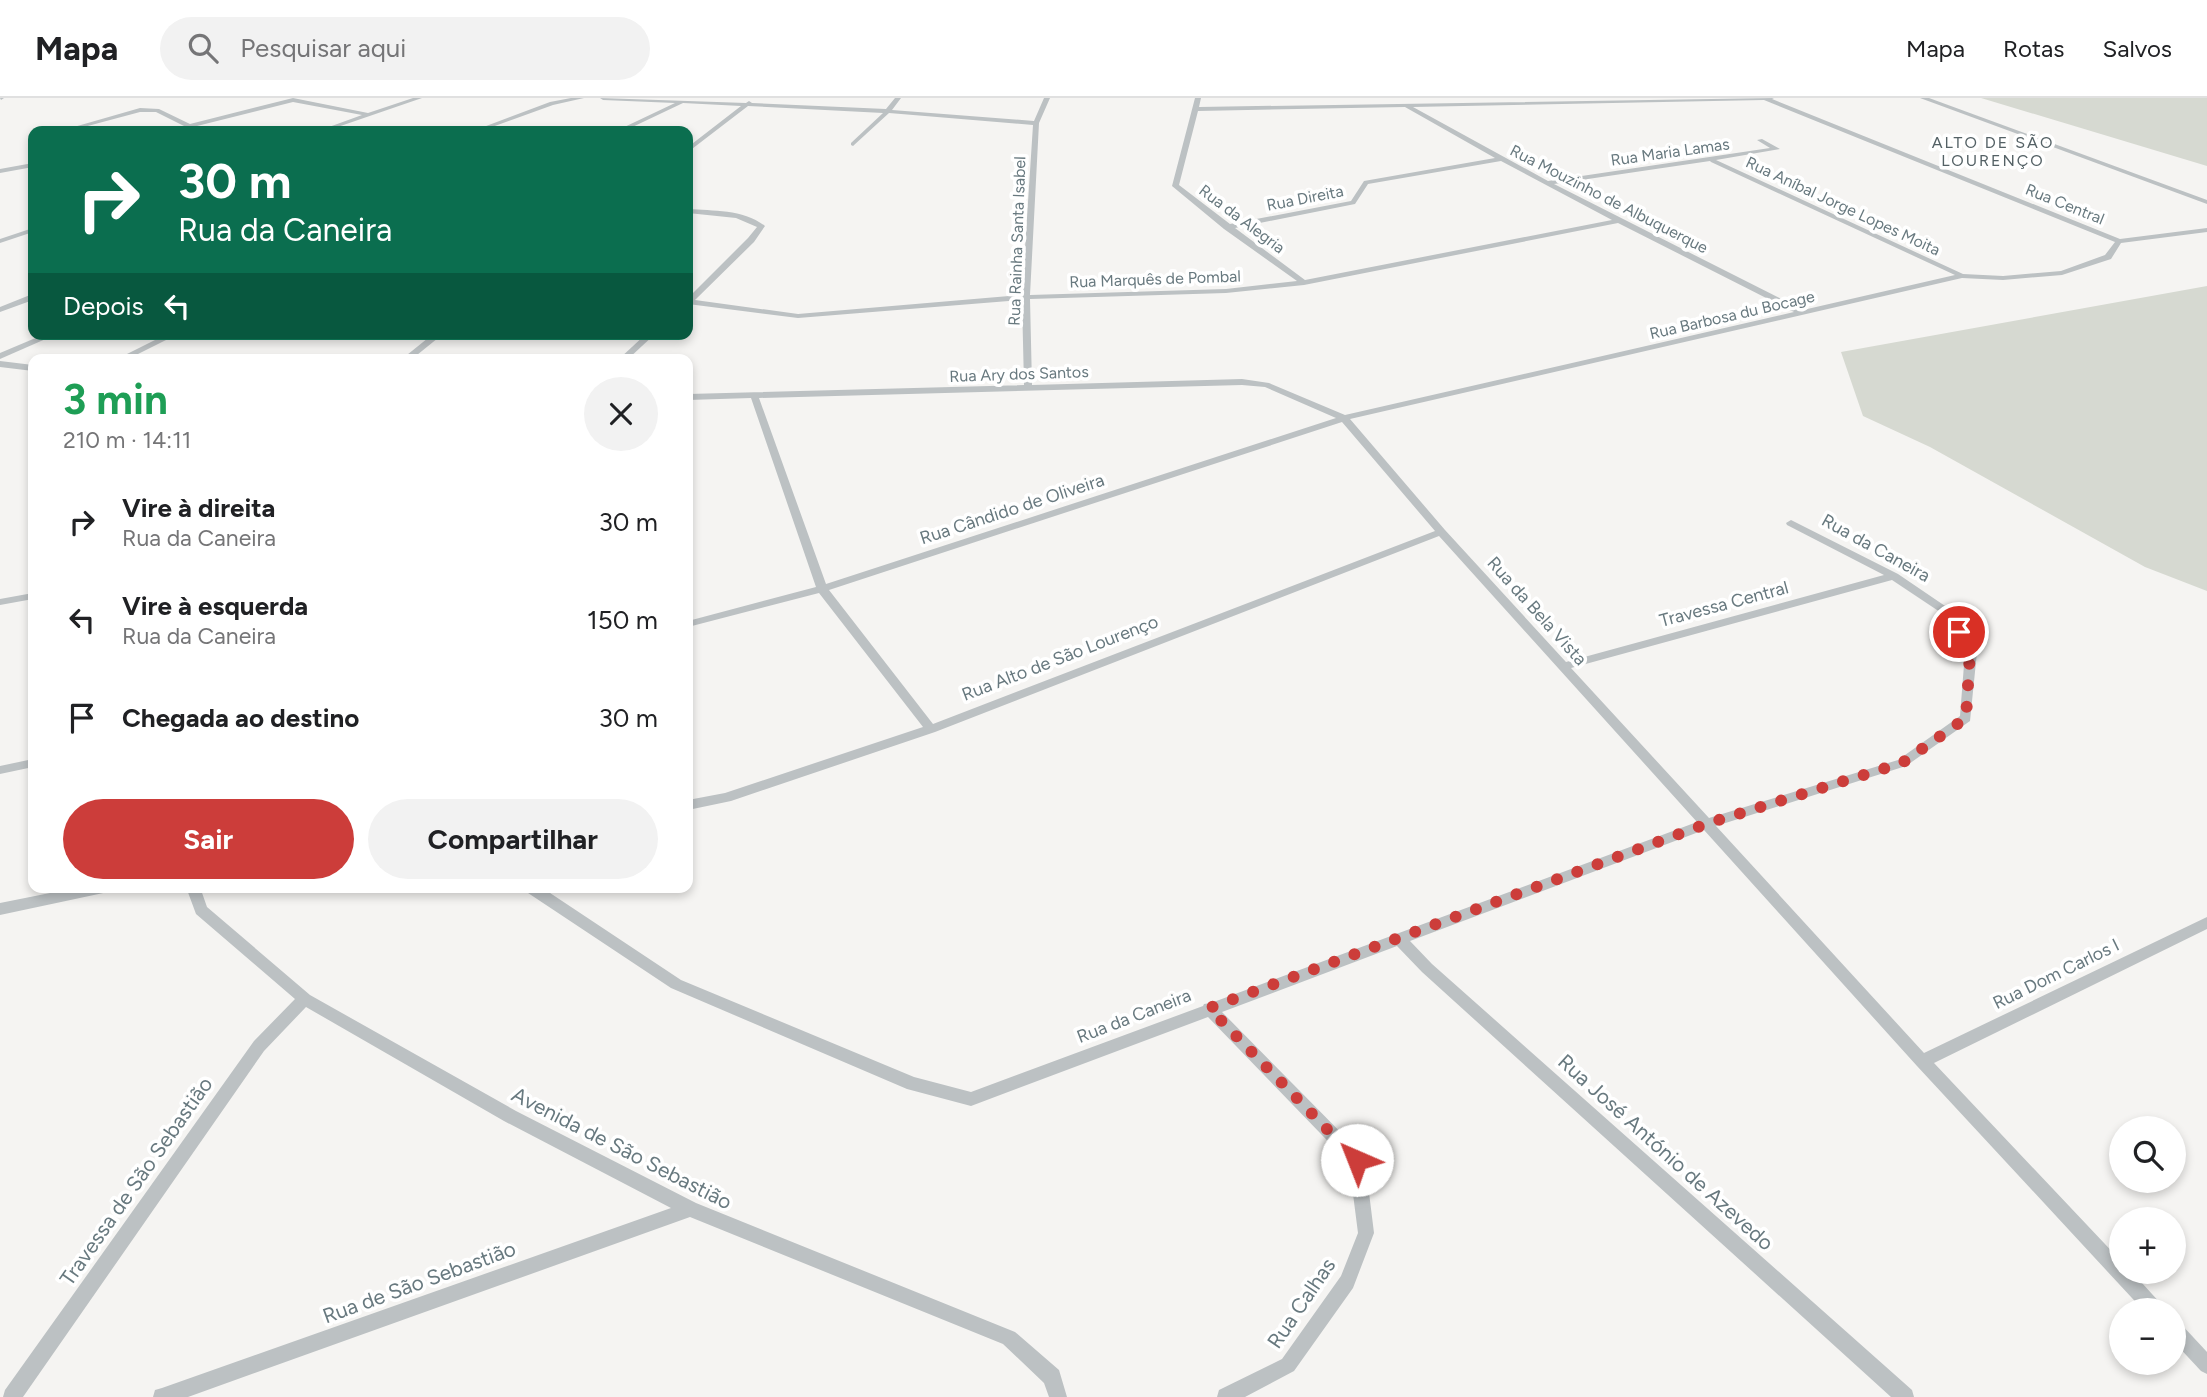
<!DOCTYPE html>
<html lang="pt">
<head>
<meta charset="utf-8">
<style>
	body { margin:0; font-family:Figtree,sans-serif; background:#f2f2f2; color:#202124; height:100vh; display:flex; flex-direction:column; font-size:26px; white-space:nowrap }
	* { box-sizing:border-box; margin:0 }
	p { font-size:23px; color:#757577 }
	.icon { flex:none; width:38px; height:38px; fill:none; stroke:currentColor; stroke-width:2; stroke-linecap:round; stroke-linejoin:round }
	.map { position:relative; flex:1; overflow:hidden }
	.side { position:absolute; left:28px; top:256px; width:665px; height:539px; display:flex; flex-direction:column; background:#fff; border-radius:14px; box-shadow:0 4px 10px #0003 }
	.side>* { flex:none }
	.banner { position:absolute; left:28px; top:28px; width:665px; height:214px; border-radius:14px; box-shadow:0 4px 10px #0003; background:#0b6e4f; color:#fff; overflow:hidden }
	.buttons { position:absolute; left:2109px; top:1018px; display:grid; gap:14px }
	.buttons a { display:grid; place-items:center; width:77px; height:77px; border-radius:50%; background:#fff; box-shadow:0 4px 10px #0003; font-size:35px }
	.pin { position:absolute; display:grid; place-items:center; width:60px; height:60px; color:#fff; margin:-30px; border:4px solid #fff; border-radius:50%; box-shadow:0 2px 7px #0007 }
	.me { position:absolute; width:77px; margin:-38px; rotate:316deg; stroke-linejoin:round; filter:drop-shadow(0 0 5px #0008) }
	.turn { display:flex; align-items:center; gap:24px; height:147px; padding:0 35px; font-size:32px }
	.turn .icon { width:91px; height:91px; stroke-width:2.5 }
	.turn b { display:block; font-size:49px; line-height:60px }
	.then { display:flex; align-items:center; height:66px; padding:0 35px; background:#0003; gap:14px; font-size:26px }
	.round { display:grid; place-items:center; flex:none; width:74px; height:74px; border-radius:37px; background:#f2f2f2 }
	.headline { display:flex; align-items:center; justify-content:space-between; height:119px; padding:0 35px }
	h1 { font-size:42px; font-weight:700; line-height:52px; color:#1e9e55 }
	.button { display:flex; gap:14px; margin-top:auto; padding:14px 35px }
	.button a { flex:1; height:80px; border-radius:42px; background:#cc3d3a; color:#fff; font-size:28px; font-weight:700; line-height:80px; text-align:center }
	.button a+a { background:#f2f2f2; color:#202124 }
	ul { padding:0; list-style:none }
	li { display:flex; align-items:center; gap:21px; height:98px; padding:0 35px }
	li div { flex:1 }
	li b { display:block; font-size:26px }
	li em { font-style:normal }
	header { display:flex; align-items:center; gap:42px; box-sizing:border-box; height:98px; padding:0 35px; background:#fff; border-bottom:2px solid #e0e0e0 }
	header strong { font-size:33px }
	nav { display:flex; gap:38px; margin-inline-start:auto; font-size:24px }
	.search { width:490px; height:63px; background:#f2f2f2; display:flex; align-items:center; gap:18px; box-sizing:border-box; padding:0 24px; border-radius:38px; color:#757577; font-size:26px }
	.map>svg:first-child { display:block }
</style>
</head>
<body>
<header>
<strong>Mapa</strong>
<div class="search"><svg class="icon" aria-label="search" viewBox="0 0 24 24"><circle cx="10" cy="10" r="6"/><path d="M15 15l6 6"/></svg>Pesquisar aqui</div>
<nav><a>Mapa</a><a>Rotas</a><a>Salvos</a></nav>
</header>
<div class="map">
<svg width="2207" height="1299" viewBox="0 0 2207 1299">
	<rect width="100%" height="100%" fill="#f5f4f2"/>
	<g fill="#d6d9d1">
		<polygon points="1981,0 2207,0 2207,68"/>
		<polygon points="2207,188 2207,493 2145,469 1930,349 1863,318 1841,254"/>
	</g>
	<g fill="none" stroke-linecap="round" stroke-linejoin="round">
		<g fill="#bcc1c3" fill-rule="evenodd">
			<polygon points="0,0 4,0 1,2"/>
			<polygon points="293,0 368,15 413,0 422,0 326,33 318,33 362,17 293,4 177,33 168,33 184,28 156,14 140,14 69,33 60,33 140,10 159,11 190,26"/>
			<polygon points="571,0 584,0 553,7 481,33 473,33 550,4"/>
			<path d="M600,0L746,5L749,3L752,5L886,11L895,0H901L892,12L1034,23L1044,0H1050L1039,25L1030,197L1226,191L1297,183L1224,131L1172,88L1195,0H1201L1199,9L1774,0L1772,1L2120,141L2207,130V134L2121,145L2111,161L2062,177L2003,182L1962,180L1350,321L1445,432L1566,564L1884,477L1787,427L1786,425L1791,422L1898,476L1951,512L1977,554L1970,623L1906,668L1716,728L1924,955L2207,819V831L1934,965L2121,1163V1174H2132L2162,1207L2165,1213H2144L1917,968L1704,732L1410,843L1432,866L1912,1292L1914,1299H1891L1422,874L1397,848L1222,914L1363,1057L1365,1062L1374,1135L1353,1190L1294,1273L1245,1299H1217L1219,1292L1282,1261L1341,1178L1358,1135L1349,1065L1208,919L971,1008L907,991L671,890L525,793L523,789H541L681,882L914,979L971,994L1203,908L1204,906L1211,905L1697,724L1439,438L935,634L731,703L688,712V702L725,695L923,629L819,495L688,529V523L816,489L751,300L688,302V296L1024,287L1022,202L798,220L688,206V200L748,140L757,129L736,120L688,115V111C713,113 744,111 765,128L754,144L695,202L798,216L1022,197L1033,27L889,15L853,48L851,47V45L883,15L748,8L688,54V49L741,8L683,5L624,33H616L675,5L603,2ZM1764,2L2115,144L2105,157L2061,173L2003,178L1963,176L1716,62L1780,51L1762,41L1757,42L1770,50L1548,83L1413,9ZM1405,9L1495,60L1364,83L1351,103L1230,126L1179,87L1198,13ZM1501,63L1612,122L1305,182L1235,130L1355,106L1368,86ZM1710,63L1711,64L1955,177L1803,212L1554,86ZM1618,125L1794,214L1345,317L1269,285L1242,281L1032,287L1030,201L1226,195L1304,187ZM1242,287L1265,289L1336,320L826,486L759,300ZM1342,324L1435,433L933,626L829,492ZM1892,482L1943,516L1965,554L1960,618L1898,662L1709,720L1571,570Z"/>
			<polygon points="1920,0 1929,0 2207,102 2207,106"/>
			<polygon points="33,65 33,69 0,75 0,71"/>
			<polygon points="33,130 33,134 0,145 0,141"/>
			<polygon points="30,197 33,197 33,202 0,214 0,209"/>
			<polygon points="45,236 57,236 0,261 0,255"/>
			<polygon points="167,236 178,236 128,261 117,261"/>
			<polygon points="433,236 443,236 412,261 402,261"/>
			<polygon points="646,236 655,236 628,261 619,261"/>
			<polygon points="0,263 33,267 33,273 0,269"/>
			<polygon points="33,495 33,501 0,507 0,501"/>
			<polygon points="33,661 33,669 0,676 0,668"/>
			<polygon points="80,789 115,789 113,793 108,794 0,817 0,805"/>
			<polygon points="186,789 200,789 207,809 310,897 516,1013 696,1105 1015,1234 1059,1272 1067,1299 1049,1299 1044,1285 1003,1246 690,1119 188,1299 153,1299 155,1292 162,1290 671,1110 504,1023 306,909 264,953 23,1299 3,1299 5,1292 254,943 295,901 196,816"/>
			<polygon points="2174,1222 2180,1225 2207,1254 2207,1276 2201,1273 2174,1244"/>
		</g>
	</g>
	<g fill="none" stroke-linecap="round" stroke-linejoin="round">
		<polyline stroke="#cc3d3a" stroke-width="12" stroke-dasharray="0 21.6" points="1357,1062 1209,910 1706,726 1902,665 1966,620 1970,554 1959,534"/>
	</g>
	<g text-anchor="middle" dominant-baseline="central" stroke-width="7" stroke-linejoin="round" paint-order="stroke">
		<g font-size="16" letter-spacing="2" fill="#546165" stroke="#fff">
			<text x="1993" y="44">ALTO DE SÃO<tspan x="1993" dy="18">LOURENÇO</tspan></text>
		</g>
		<g font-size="16" fill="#68797f" stroke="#fff">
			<text transform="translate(1670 54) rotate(-8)">Rua Maria Lamas</text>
			<text transform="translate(1305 100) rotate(-11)">Rua Direita</text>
			<text transform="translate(1609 101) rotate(27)">Rua Mouzinho de Albuquerque</text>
			<text transform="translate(2065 106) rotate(22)">Rua Central</text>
			<text transform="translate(1843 108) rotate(25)">Rua Aníbal Jorge Lopes Moita</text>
			<text transform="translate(1242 121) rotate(37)">Rua da Alegria</text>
			<text transform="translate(1017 143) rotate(-88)">Rua Rainha Santa Isabel</text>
			<text transform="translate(1155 181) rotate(-2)">Rua Marquês de Pombal</text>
			<text transform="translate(1732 217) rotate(-13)">Rua Barbosa du Bocage</text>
			<text transform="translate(1019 276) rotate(-2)">Rua Ary dos Santos</text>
		</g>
		<g font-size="18" fill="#68797f" stroke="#fff">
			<text transform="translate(1012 411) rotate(-18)">Rua Cândido de Oliveira</text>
			<text transform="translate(1876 450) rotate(29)">Rua da Caneira</text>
			<text transform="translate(1724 506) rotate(-15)">Travessa Central</text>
			<text transform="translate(1537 513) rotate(48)">Rua da Bela Vista</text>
			<text transform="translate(1060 560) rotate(-21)">Rua Alto de São Lourenço</text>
			<text transform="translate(2056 876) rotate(-26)">Rua Dom Carlos I</text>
			<text transform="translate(1134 918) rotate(-21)">Rua da Caneira</text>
		</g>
		<g font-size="21" fill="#68797f" stroke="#fff">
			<text transform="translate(622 1050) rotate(27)">Avenida de São Sebastião</text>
			<text transform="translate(1666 1054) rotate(42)">Rua José António de Azevedo</text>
			<text transform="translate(136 1083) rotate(-55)">Travessa de São Sebastião</text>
			<text transform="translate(419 1184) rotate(-20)">Rua de São Sebastião</text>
			<text transform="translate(1301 1205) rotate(-56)">Rua Calhas</text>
		</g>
	</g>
</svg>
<div class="buttons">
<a><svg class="icon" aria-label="search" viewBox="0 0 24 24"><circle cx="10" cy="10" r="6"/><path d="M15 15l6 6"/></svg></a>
<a>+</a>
<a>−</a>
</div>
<div class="pin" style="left:1959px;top:534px;background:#d93025"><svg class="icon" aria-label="arrive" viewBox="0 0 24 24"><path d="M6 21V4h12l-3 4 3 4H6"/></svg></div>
<svg class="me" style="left:1357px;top:1062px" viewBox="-20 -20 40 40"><circle r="19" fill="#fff"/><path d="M0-13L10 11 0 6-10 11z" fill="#cc3d3a"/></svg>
<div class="banner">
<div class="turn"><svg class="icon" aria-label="right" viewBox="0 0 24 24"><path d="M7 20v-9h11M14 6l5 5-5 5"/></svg><div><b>30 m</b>Rua da Caneira</div></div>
<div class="then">Depois<svg class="icon" aria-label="left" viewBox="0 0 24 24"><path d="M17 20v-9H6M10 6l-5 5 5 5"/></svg></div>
</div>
<section class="side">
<div class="headline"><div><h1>3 min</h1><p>210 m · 14:11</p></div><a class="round"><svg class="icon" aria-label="close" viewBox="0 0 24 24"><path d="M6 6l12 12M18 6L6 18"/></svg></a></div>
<ul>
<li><svg class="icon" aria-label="right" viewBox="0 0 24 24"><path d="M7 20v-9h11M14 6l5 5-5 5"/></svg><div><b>Vire à direita</b><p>Rua da Caneira</p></div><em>30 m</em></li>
<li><svg class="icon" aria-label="left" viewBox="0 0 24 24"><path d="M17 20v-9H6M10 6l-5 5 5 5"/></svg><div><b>Vire à esquerda</b><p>Rua da Caneira</p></div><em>150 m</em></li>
<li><svg class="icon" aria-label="arrive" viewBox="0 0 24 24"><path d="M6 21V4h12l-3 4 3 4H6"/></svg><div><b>Chegada ao destino</b></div><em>30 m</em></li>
</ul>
<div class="button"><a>Sair</a><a>Compartilhar</a></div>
</section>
</div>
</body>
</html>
